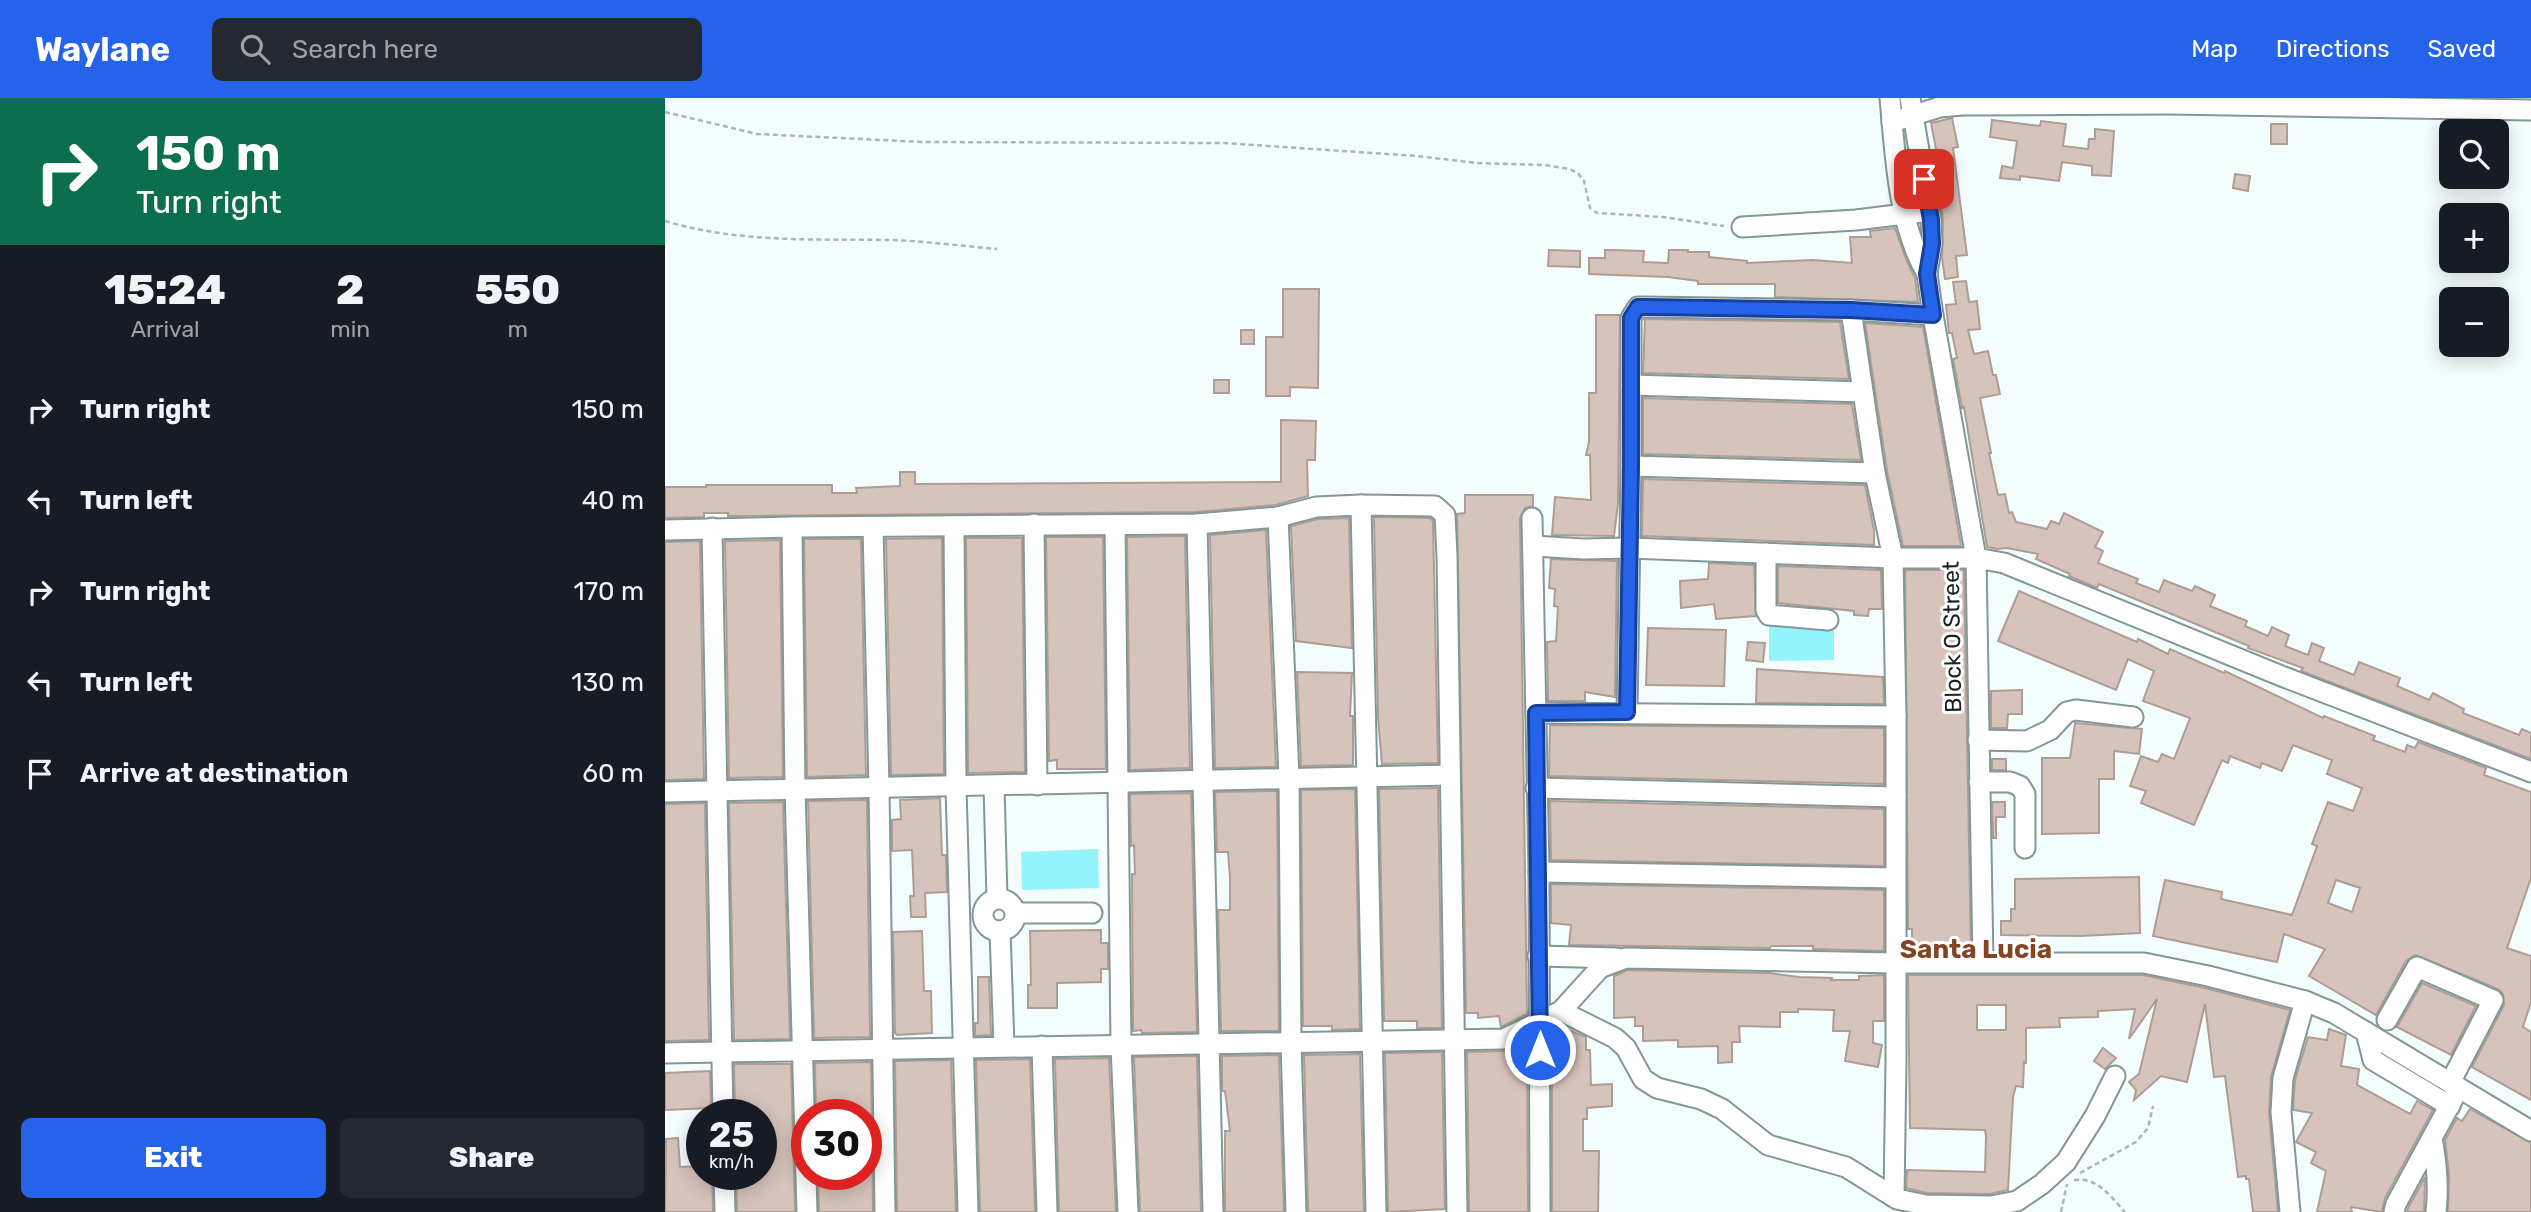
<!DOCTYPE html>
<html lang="en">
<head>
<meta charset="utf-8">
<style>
	body { margin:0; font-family:Rubik,sans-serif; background:#242831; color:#f1f3f6; height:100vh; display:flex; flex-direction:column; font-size:26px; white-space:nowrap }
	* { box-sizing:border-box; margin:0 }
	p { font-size:23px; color:#9ea1a6 }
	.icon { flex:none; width:38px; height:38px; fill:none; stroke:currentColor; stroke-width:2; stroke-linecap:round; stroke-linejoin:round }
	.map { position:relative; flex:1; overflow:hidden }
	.panel { display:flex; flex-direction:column; background:#171b24; width:665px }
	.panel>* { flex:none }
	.guide { background:#0b6e4f; color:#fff; overflow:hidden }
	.controls { position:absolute; left:1774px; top:21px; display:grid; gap:14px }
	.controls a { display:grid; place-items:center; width:70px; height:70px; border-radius:10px; background:#171b24; box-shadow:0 4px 18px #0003; font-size:35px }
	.speed { position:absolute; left:21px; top:1001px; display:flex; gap:14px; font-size:35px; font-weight:700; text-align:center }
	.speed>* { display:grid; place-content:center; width:91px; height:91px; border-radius:50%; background:#171b24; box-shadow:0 4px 18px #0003; line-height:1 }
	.speed small { font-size:18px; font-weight:400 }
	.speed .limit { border:10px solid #d22; background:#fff; color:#111 }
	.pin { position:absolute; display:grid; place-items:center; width:60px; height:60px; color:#fff; margin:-30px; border-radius:14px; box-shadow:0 4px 10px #0006 }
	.me { position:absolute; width:77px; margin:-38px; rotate:0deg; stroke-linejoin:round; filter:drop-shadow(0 0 5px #0008) }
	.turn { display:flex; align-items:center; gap:24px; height:147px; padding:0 21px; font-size:32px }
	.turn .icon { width:91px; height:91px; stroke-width:2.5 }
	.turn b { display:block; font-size:49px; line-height:60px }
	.eta { display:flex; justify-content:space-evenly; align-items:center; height:119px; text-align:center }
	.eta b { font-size:42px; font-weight:800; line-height:49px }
	.primary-button { display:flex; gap:14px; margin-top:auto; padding:14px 21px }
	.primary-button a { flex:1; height:80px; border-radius:10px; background:#2563eb; color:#fff; font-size:28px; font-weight:800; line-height:80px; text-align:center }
	.primary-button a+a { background:#242831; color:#f1f3f6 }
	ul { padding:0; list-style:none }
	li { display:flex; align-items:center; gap:21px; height:91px; padding:0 21px }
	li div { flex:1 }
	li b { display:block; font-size:26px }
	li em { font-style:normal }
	header { display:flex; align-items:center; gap:42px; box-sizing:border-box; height:98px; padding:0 35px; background:#2563eb; color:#fff }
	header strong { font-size:33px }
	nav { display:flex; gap:38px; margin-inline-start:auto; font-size:24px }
	.search { width:490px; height:63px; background:#242831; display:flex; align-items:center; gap:18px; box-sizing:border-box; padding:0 24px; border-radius:10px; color:#9ea1a6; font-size:26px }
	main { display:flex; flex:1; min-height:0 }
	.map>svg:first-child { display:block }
</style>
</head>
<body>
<header>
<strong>Waylane</strong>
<div class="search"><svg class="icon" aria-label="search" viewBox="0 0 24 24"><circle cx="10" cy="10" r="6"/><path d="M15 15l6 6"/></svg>Search here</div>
<nav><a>Map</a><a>Directions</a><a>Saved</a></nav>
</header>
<main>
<section class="panel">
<div class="guide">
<div class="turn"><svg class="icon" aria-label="right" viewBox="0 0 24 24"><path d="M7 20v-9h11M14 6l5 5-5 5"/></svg><div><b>150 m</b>Turn right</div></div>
</div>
<div class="eta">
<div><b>15:24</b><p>Arrival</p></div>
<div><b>2</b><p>min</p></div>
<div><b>550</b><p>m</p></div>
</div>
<ul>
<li><svg class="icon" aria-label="right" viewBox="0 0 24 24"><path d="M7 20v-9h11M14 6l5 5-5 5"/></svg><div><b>Turn right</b></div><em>150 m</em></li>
<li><svg class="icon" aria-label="left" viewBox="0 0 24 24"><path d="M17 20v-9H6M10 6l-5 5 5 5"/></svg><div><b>Turn left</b></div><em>40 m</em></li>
<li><svg class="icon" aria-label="right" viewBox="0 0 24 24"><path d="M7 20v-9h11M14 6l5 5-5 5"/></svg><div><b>Turn right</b></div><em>170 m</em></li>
<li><svg class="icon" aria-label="left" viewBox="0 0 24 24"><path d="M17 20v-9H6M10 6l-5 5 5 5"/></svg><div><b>Turn left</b></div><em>130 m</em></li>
<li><svg class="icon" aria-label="arrive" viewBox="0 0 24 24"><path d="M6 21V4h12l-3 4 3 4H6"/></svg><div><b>Arrive at destination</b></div><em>60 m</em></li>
</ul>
<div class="primary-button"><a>Exit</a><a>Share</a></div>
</section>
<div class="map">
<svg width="1866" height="1114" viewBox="0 0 1866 1114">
	<rect width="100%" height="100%" fill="#f4fdfe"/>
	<g fill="#94f4fc">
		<polygon points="1169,524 1169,562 1104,563 1104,525"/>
		<polygon points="433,751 434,790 357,792 356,754"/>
	</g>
	<g fill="#d6c3bb" stroke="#af9c94" stroke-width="2" fill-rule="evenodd">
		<polygon points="1287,20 1293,49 1288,50 1302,157 1291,158 1293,179 1280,181 1277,160 1278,121 1269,68 1274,67 1266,25"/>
		<polygon points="1327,22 1375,28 1376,23 1401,26 1398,48 1423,51 1424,41 1430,41 1430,31 1449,33 1446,78 1427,77 1427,68 1397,64 1394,83 1355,78 1355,82 1335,80 1337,68 1348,70 1352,43 1325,39"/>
		<rect x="1606" y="26" width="16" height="20"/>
		<polygon points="1570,76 1585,78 1583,93 1568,90"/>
		<polygon points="1230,130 1241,161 1250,180 1253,204 1110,199 1110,186 1033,186 1033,183 1003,179 924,176 924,160 940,160 940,152 947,152 979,153 978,164 1003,165 1004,152 1023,152 1023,154 1044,154 1044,159 1082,163 1082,165 1148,162 1187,165 1185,139 1206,139 1205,133"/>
		<polygon points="884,152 915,153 915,169 883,168"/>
		<polygon points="1301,183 1304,204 1312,203 1315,231 1303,232 1309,256 1323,253 1328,277 1331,277 1335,296 1315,300 1326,355 1324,355 1333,397 1340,396 1344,415 1347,414 1351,424 1382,431 1386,423 1394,426 1399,415 1438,434 1430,449 1438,453 1433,465 1473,481 1471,485 1494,494 1499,482 1527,493 1530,488 1550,497 1545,508 1582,523 1580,528 1603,538 1607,529 1624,537 1620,548 1643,557 1647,545 1659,550 1654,563 1689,577 1694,564 1735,580 1732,588 1764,602 1768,595 1799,611 1798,615 1854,637 1857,631 1866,635 1866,661 1636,573 1638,570 1583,550 1584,548 1434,486 1432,490 1404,478 1405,476 1371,461 1373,456 1342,450 1332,451 1322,449 1299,309 1297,310 1288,261 1292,260 1287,235 1284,235 1281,207 1291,206 1288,184"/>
		<polygon points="618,191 654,191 653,290 625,289 625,298 601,298 601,239 618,239"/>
		<polygon points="931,217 955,217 953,405 949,438 887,437 890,399 926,402 925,357 921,357 924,344 924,295 931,295"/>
		<polygon points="980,221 1175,224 1184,281 978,275"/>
		<polygon points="1200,225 1258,229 1296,448 1238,448 1222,373"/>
		<rect x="576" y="232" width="13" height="14"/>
		<rect x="549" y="282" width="15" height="13"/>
		<polygon points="978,300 1187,306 1196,362 978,356"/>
		<polygon points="616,322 651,323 650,362 642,362 643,398 611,407 531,414 63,418 63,415 39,415 39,419 0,420 0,389 41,389 41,387 167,387 167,395 192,395 191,390 235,388 235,374 250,374 250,386 616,384"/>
		<polygon points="978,381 1200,387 1209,432 1209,447 977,438"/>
		<polygon points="800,397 868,397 868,408 860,410 855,420 862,916 836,929 834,918 813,920 813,915 801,915 792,416 800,415"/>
		<polygon points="709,419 765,420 768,423 773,665 717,666 713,620"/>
		<polygon points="684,420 687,550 631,543 626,428 653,421"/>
		<polygon points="601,432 611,669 550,670 545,437"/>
		<polygon points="520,438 525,670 465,672 462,439"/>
		<polygon points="381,439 438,439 441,671 392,671 392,662 384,663"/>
		<polygon points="277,440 279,676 226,677 221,441"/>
		<polygon points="301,440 357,440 360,674 303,675"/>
		<polygon points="139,441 196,441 201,677 142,679"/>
		<polygon points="115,442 118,679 64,680 60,443"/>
		<polygon points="35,443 39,681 0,682 0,444"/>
		<polygon points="886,461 952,463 950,599 920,594 920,603 883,603 882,544 891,543 893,509 889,508 890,491 884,490"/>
		<polygon points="1044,465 1089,467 1091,518 1051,521 1049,506 1016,510 1015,483 1043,481"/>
		<polygon points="1113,468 1216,472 1217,511 1204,511 1203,518 1189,517 1189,513 1113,505"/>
		<polygon points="1240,472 1299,472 1306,853 1247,853 1247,831 1243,831"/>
		<path d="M1354,493L1472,544L1473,541L1503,556L1505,551L1559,575L1560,573L1658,620L1659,618L1710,638L1708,642L1740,654L1742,647L1750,650L1753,644L1821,670L1819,677L1866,694V780L1842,850L1866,858V904L1858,929L1866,934V1002L1807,969L1839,907L1838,896L1833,891L1750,857L1741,863L1711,917L1644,878L1660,851L1619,836L1612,864L1488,838L1500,782L1557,794L1556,801L1627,817L1652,748L1647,746L1663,704L1688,713L1697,690L1662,676L1667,662L1628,647L1617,673L1597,665L1595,670L1565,658L1563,665L1557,662L1529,727L1476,705L1481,693L1465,688L1476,658L1493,664L1497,656L1509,661L1525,620L1478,603L1489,573L1463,561L1451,592L1333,543ZM1671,782L1695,790L1687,814L1663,805Z"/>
		<polygon points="983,530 1061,532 1059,588 981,587"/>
		<polygon points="1083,544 1100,545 1098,564 1081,562"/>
		<polygon points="1092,571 1218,579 1219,606 1091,605"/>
		<polygon points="632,574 687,575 685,618 688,618 688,667 636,668"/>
		<polygon points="1357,592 1357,616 1343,616 1342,630 1326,630 1326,593"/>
		<polygon points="1410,625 1477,631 1474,656 1449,653 1449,681 1434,681 1434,735 1377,736 1377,660 1405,660"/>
		<polygon points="885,627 1219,630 1219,686 884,678"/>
		<rect x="1327" y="661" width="14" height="11"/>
		<polygon points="773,690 777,930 752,930 752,923 719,923 714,691"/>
		<polygon points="690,691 695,931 667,932 667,928 638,928 636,692"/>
		<polygon points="612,693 614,933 556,933 553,812 565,812 565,780 563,754 552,754 550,694"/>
		<polygon points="526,695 532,934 477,935 476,932 468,933 467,776 470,776 469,747 466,748 465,696"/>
		<polygon points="275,700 277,757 281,757 282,794 260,795 261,819 246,819 245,798 249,798 247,752 227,753 227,722 236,721 235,702"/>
		<polygon points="202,702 205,939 149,940 143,703"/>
		<polygon points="885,703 1219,711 1219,768 886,762"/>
		<polygon points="118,704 125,941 69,942 64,705"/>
		<polygon points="1327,704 1340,704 1340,719 1331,719 1331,740 1328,740"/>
		<polygon points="40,705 44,942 0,943 0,706"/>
		<polygon points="1474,779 1475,835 1416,838 1336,837 1336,823 1346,823 1346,811 1350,811 1350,781"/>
		<polygon points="886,786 1219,792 1219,853 1148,851 1148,848 1106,848 1105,850 904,847 906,827 886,825"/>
		<polygon points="436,832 436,845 443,845 443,871 436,871 436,884 392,885 392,910 363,910 363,887 366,887 365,833"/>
		<polygon points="257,833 259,893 266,893 267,935 232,937 230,935 228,834"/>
		<polygon points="963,872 1104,875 1134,879 1167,880 1166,882 1194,882 1194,878 1219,877 1219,923 1208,923 1208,945 1217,947 1213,969 1180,963 1185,933 1168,933 1169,912 1133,911 1133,914 1115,914 1115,929 1074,928 1075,944 1067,944 1067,964 1053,965 1053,948 1013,949 1013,942 978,943 978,928 970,928 970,919 949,920 949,878"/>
		<path d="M1243,877H1478L1540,890L1625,912L1606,979L1604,1015L1613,1114H1588L1584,1081H1581V1078L1573,1079L1560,978L1549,979L1540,906L1522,984L1496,978L1469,1002L1471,992L1464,984L1474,976L1492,901L1464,941L1470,911L1433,913V919L1394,920L1395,929L1361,930V965L1359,964L1358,989L1351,988L1348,999L1343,1092L1325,1096L1262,1095L1241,1090L1242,1072L1320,1074L1321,1038L1320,1032L1245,1030ZM1312,907H1341V932H1312Z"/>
		<polygon points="313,879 324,879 326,937 310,938 310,925 313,925"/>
		<polygon points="1757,885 1811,908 1786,957 1732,929"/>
		<polygon points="901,931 921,939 921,952 925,952 926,987 947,986 947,1008 922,1010 922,1021 918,1021 918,1053 934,1053 933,1114 887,1114 887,941 901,941"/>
		<polygon points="1664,931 1681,937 1676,968 1694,971 1692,987 1745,1016 1752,1003 1768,1012 1720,1100 1717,1114 1686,1109 1687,1114 1652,1114 1661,1073 1646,1065 1651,1054 1631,1044 1647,1015 1628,1012 1630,982 1643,939 1662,942"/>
		<polygon points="862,943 863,1114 804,1114 802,954 840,953"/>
		<polygon points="1438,950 1451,960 1440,971 1429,963"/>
		<polygon points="777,954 780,1111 723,1114 720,955"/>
		<polygon points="695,956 699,1114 643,1114 639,957"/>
		<polygon points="614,957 619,1114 560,1114 560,1033 565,1033 560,993 557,993 557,958"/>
		<polygon points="532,958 536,1114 475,1114 469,959"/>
		<polygon points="444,960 451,1114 394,1114 390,961"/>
		<polygon points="365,961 370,1114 315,1114 311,962"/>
		<polygon points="286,962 291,1114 232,1114 230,963"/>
		<polygon points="206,964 208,1114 154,1114 153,1076 201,1076 201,1017 151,1017 150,965"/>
		<polygon points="69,966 126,966 130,1114 72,1114 71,1076 96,1076 96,1017 70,1017"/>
		<polygon points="45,973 46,1010 0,1012 0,975"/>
		<polygon points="1805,1011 1866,1045 1866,1114 1783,1114 1784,1076 1780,1042 1792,1020 1797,1023"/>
		<polygon points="13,1040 15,1069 37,1068 37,1076 47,1076 48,1114 0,1114 1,1041"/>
		<polygon points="1760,1079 1759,1114 1742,1114 1743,1110"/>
	</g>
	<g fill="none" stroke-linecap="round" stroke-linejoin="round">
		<defs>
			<g id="minor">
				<path d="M1225,0C1230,56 1233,127 1262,176"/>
				<polyline points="1245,0 1266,122 1267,146 1262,176 1268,217 1311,460 1318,864"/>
				<polyline points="1227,24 1275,9 1297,7 1504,6 1866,12"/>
				<polyline points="1077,129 1191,122 1264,113"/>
				<polyline points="1186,212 1210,375 1228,460 1231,618 1231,964 1229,1099"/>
				<polyline points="966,287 1198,294"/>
				<polyline points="966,368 1210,375"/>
				<polyline points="696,407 711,1114"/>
				<polyline points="613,419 624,679 626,944 631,1114"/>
				<polyline points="867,420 874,774 875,1114"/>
				<polyline points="369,426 372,687"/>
				<polyline points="532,426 548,1114"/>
				<polyline points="450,427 456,947 463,1114"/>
				<polyline points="289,428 291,689 303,1114"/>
				<polyline points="127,429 130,690 142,1114"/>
				<polyline points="208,429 214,690 220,1114"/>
				<polyline points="47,430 58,1017"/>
				<polyline points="0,432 127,429 532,426 613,419 651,409 696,407 770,408 780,417 782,458 792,1114"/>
				<polyline points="868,448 919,451 964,450 1228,460 1311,460 1339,465 1619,579 1866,674"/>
				<polyline points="1101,455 1101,512 1104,517 1163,522"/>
				<polyline points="962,614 966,368 966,220 973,209 981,209 1186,212 1268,217"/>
				<polyline points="871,615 1231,618"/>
				<polyline points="1313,642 1362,643 1385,632 1402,614 1411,612 1468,619"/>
				<polyline points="1314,684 1345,684 1355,688 1360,696 1360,750"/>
				<polyline points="329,688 332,800"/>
				<polyline points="871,690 1231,699"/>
				<polyline points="0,694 785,677"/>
				<polyline points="874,774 1230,780"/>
				<circle cx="334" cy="817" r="16"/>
				<polyline points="351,815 427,815"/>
				<polyline points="335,833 339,948"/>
				<polyline points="873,858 952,860"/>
				<polyline points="896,913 950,940 961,950 978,981 992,990 1036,1001 1057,1011 1103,1047 1181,1069 1232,1101 1261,1107 1326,1108 1352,1103 1377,1086 1401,1064 1430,1018 1450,978"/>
				<polyline points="1722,922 1752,869 1828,902 1785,985"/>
				<polyline points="1701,934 1708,962 1785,1008"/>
				<polyline points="377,948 382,1114"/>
				<polyline points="0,955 839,941 896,913 935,870 961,860 1230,865 1479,865 1543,878 1640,903 1669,915 1866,1033"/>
				<path d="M1767,1040C1772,1066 1774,1088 1771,1114"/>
				<polyline points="59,1076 60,1114"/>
				<polyline points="1625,1114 1616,1014 1618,980 1640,903"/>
				<polyline points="1729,1114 1731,1106 1794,990"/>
			</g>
		</defs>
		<use href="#minor" stroke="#819798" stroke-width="23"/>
		<g stroke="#abb4b5" stroke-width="2.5" stroke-dasharray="5 3.5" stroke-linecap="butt">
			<polyline points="0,14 92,36 258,44 559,45 752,58 812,65 880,67 904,71 913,75 919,83 925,110 932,115 998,119 1059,128"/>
			<path d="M0,123C73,145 149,141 225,142C260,143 297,148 332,151"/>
			<polyline points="1415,1075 1471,1044 1483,1030 1488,1008"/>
			<path d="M1409,1082C1433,1079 1445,1098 1460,1114"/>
			<polyline points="1396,1114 1402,1086"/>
		</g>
		<use href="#minor" stroke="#fff" stroke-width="19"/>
	</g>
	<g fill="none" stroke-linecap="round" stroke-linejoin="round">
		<defs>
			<polyline id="route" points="875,952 871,615 962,614 966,368 966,220 973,209 981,209 1186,212 1268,217 1262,176 1267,146 1266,122 1259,81"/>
		</defs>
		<use href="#route" stroke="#184099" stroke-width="18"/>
		<use href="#route" stroke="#2563eb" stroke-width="12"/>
	</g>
	<g text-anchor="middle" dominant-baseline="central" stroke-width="6" stroke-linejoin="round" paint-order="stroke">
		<g font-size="23" fill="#192122" stroke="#fff">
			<text transform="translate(1287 539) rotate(-91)">Block O Street</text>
		</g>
		<g font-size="26" font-weight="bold" fill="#854324" stroke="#fff">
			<text x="1311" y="851">Santa Lucia</text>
		</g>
	</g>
</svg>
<div class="controls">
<a><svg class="icon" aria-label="search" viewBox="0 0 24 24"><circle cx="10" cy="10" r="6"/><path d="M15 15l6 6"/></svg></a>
<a>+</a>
<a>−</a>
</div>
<div class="speed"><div>25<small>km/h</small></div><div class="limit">30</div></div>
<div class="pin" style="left:1259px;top:81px;background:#d93025"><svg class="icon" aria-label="arrive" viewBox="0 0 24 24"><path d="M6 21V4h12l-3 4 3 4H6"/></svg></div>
<svg class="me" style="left:875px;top:952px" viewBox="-20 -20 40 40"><circle r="17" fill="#2563eb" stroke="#fff" stroke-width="3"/><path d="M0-11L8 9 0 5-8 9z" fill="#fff"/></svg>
</div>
</main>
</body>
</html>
